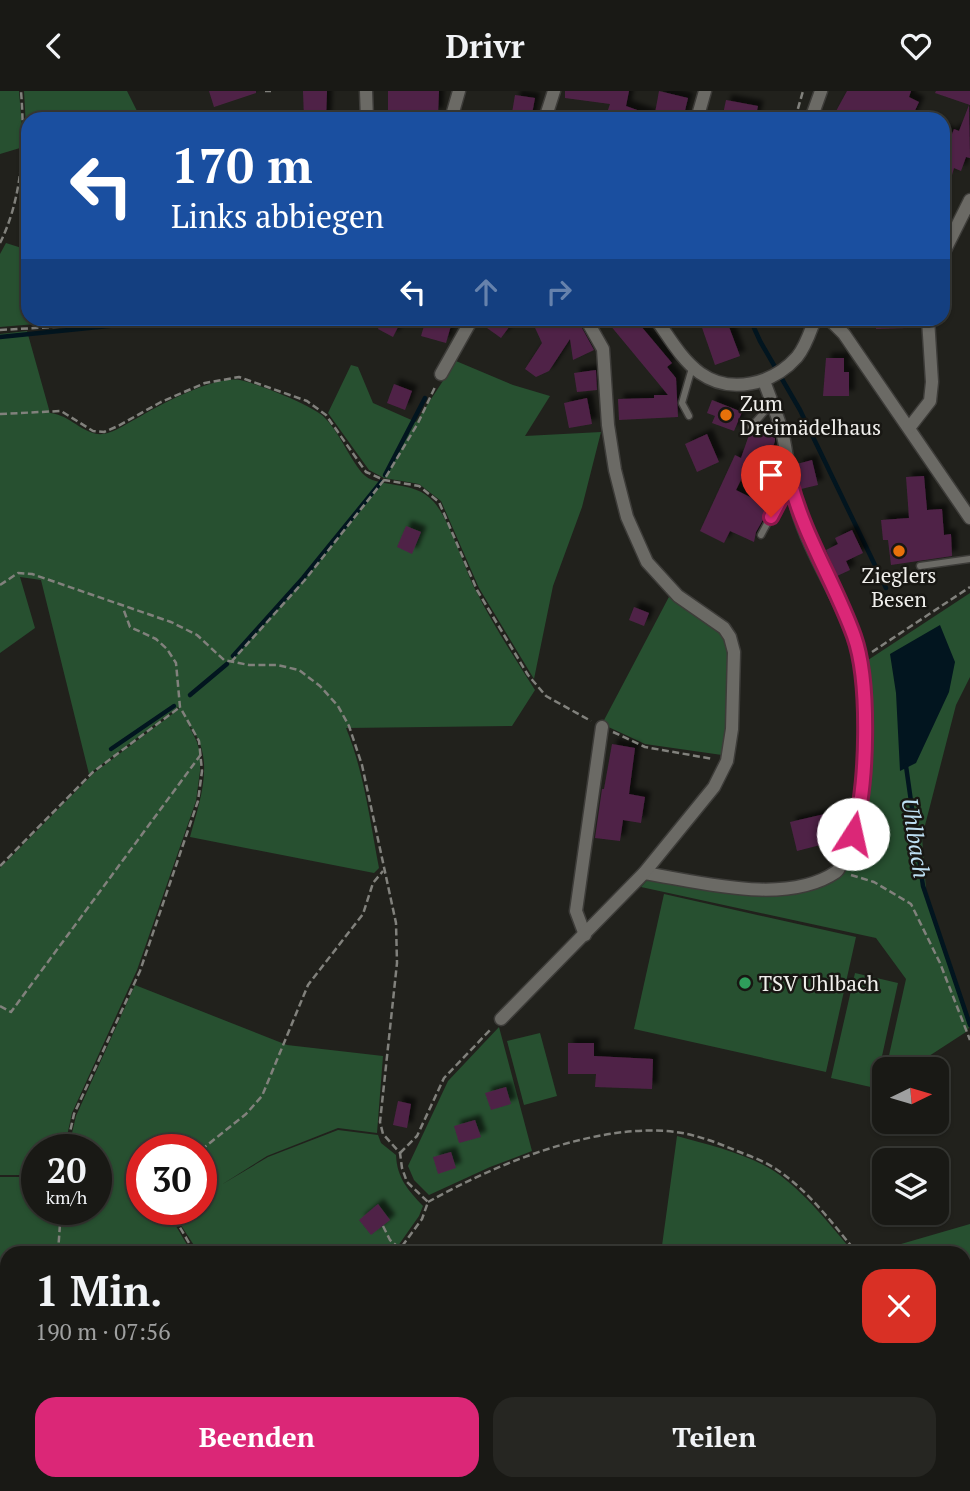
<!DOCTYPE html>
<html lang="de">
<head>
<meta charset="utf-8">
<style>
	body { margin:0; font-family:"PT Serif",serif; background:#262622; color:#f1f3f6; height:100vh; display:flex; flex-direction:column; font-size:26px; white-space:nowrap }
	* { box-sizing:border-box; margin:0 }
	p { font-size:23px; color:#9fa0a0 }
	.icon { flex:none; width:38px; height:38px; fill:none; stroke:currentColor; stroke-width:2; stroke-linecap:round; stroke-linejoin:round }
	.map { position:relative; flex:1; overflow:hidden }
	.panel { position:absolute; left:0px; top:1155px; width:971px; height:245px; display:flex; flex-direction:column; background:#191915; border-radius:21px 21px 0 0; box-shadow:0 2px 5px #0004,0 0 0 2px #373834 }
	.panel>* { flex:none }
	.top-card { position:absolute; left:21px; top:21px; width:929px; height:214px; border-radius:21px; box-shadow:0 2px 5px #0004,0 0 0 2px #373834; background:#1a4fa0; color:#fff; overflow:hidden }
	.needle { width:46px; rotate:85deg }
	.tools { position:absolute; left:872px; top:966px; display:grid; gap:14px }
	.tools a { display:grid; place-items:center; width:77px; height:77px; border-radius:14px; background:#191915; box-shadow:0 2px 5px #0004,0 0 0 2px #373834; font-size:35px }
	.speed { position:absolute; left:21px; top:1043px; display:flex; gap:14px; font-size:35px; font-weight:700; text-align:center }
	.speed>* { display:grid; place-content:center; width:91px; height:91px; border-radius:50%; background:#191915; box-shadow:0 2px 5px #0004,0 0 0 2px #373834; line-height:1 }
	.speed small { font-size:18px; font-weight:400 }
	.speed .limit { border:10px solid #d22; background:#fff; color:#111 }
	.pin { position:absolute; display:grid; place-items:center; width:60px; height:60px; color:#fff; margin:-72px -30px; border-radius:50% 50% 50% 0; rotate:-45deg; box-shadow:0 0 7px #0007 }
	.pin .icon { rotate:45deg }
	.me { position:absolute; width:77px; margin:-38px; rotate:10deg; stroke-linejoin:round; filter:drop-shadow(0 0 5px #0008) }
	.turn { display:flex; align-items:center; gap:24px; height:147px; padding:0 35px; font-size:32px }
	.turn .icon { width:91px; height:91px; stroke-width:2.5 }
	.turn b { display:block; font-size:49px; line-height:60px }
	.lanes { display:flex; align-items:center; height:66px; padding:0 35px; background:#0003; justify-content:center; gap:35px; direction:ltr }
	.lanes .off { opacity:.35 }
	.round { display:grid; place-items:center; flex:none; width:74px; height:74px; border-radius:21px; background:#262622 }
	.headline { display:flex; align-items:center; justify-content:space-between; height:119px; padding:0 35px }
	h1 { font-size:42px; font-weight:800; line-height:52px }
	.cta { display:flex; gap:14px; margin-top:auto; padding:14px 35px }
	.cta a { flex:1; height:80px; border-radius:21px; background:#db2777; color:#fff; font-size:28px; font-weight:800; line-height:80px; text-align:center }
	.cta a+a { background:#262622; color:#f1f3f6 }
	header { display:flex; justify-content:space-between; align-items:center; height:91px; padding:0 35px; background:#191915; font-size:32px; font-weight:800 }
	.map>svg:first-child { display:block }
</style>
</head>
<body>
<header><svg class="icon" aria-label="back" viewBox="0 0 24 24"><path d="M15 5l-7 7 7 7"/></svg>Drivr<svg class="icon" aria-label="heart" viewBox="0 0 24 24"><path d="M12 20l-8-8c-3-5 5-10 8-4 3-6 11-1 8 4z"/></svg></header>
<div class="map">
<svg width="970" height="1400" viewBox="0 0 970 1400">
	<defs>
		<filter id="shadow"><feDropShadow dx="5.5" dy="-5.5" stdDeviation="2" flood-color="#0009"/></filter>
	</defs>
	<rect width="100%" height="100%" fill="#21211c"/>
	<g fill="#275030" fill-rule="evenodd">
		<polygon points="0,0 19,0 22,37 20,57 0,63"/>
		<polygon points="24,0 127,0 141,28 28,28 26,37"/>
		<polygon points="6,152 28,159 28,228 95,228 0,236 0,163"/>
		<path d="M27,240L50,322C71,324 84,345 103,343C116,341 129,331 141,325C164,312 214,285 240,289C256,292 311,314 323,325C339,340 348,365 362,382C377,399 413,387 434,411C449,428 464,476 475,498C492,532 514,566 535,599L512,635L346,637C364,681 370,730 379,777L374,782L190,746C200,709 217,665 188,633L197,651L200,662V680L196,710L137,879L72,1022L64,1059H37V1084H0V777L94,682L179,618L178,616L89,683L41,489L20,486L35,537L0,562V243Z"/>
		<polygon points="456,270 513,294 550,305 525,345 601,341 582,416 553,495 534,588 479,497 441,410 419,393 384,387 369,379 328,322 351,274 358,276 373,312 416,331"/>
		<path d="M671,502C683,511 716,531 722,542C738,569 729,635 722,664L645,653L602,633Z"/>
		<polygon points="970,502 970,586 956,614 922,746 926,799 970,930 970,935 966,941 909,978 886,978 906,888 876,847 641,796 650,786 769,803 805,801 843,784 854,757 867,619 868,569"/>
		<polygon points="664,803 856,846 826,981 634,938"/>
		<polygon points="855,882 898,892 875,997 831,987"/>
		<path d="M135,894L287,954L383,965L377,1042L338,1037L267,1065L221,1094L268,1066L338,1039L378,1044L381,1052L396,1064C397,1087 408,1099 423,1115L419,1125L393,1162H199L173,1122L170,1125L192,1162H7V1354L0,1343V1086H37V1118H96V1059H68L76,1025ZM142,1059H201V1118H142Z"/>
		<polygon points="499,936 532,1060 490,1076 429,1104 414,1089 408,1075 448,990"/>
		<polygon points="540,942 557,1005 524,1014 507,950"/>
		<path d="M677,1045C709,1054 745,1062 774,1080C805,1101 830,1134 854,1162H661Z"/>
		<polygon points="970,1133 970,1223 964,1271 964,1162 870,1162"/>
		<polygon points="0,1351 7,1362 7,1393 33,1393 38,1400 0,1400"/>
		<polygon points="964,1359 970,1360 970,1400 913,1400 921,1393 964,1393"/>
		<polygon points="37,1393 270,1393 274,1400 42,1400"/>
		<polygon points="581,1393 914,1393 906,1400 577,1400"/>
	</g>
	<polygon fill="#02151f" points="940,534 955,571 949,601 916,672 900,680 896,602 890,563"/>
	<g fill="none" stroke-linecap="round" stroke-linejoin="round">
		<g stroke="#02151f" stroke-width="4.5">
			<polyline points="750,228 760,250 800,319 886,497"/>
			<polyline points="0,246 128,233"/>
			<polyline points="385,384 425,307"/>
			<polyline points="233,565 303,487 381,391"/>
			<polyline points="190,604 227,573"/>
			<polyline points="111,658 174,615"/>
			<polyline points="906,675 923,795 970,934"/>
		</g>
	</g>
	<g fill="#4f2347" filter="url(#shadow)">
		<polygon points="209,0 256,0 256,2 214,16"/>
		<polygon points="303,0 327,0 326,28 304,28"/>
		<polygon points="388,0 439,0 438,23 388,20"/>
		<polygon points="565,0 629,0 626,15 657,26 657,28 605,28 610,13 565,7"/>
		<polygon points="659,0 688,7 683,28 655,22"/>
		<polygon points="847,0 911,0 909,6 919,11 911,28 837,28 839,23 835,22"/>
		<polygon points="936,0 970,0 970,14 935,2"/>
		<polygon points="515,4 535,7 531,28 511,28"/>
		<polygon points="726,9 758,15 755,28 722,28"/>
		<polygon points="969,14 970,67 966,66 961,80 954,77 952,84 943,80 943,39 952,43 954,38 959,40"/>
		<polygon points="382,228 402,228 393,246 378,238"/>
		<polygon points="426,228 441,228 452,231 446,252 421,245"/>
		<polygon points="481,228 515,228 501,247 480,232"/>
		<polygon points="531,228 577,228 594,259 573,269 570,248 549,280 536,286 525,278 542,252"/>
		<polygon points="605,228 635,228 672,272 667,276 676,287 678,326 619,329 618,308 654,307 654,304 668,304"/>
		<polygon points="699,228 726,228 740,265 715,274"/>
		<polygon points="876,228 908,228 908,237 876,238"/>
		<polygon points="826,267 844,267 844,281 849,281 849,305 823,305"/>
		<polygon points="596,279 597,299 577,301 574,282"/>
		<polygon points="394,293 412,300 405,319 387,312"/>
		<polygon points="587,307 592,333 569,337 564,312"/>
		<polygon points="712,309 742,321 734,340 712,332 715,325 707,322"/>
		<polygon points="755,340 775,347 775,350 770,365 755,360 736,399 770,416 756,441 754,451 730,440 724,452 700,440 735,364 741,367 750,341"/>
		<polygon points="707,343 719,371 697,381 685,353"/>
		<polygon points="812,369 818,394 801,398 797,373"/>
		<polygon points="924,385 927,419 942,418 944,444 951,443 952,465 891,474 888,449 883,449 881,429 909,427 906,386"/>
		<polygon points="406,435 421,441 412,463 397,456"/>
		<polygon points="852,439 863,462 846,470 850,479 837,485 826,459 838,453 835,447"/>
		<polygon points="634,516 649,522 644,535 629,529"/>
		<polygon points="612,653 635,657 629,703 645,706 641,732 623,729 620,750 595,747 602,698 604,698"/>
		<polygon points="829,722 836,750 797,760 790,731"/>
		<polygon points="568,952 594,952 594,965 653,968 652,998 595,996 596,983 568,983"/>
		<polygon points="506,996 511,1013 491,1019 485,1002"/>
		<polygon points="398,1010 411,1013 407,1037 393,1034"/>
		<polygon points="475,1029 481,1046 459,1052 454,1035"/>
		<polygon points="451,1061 456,1077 438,1083 433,1066"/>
		<polygon points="378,1113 390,1129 371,1144 359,1129"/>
	</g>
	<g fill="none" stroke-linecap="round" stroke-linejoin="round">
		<defs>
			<g id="lane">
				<polyline points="689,325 682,312 692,277"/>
				<polyline points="751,336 772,312"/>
				<polyline points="761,444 789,392"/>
				<polyline points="920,475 970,468"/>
			</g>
			<g id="street">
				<polyline points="366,0 367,28"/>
				<polyline points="451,28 459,0"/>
				<polyline points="545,28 554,0"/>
				<polyline points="697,28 705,0"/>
				<polyline points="811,28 821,0"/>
				<polyline points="943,163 970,109"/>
				<path d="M656,228C669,246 681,268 700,282C731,304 773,293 797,266C806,255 810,241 815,228"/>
				<polyline points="829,228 844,243 970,427"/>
				<polyline points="441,283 472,228"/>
				<polyline points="909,337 930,310 932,291 928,228"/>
				<path d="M644,782C701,791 786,815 836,781C840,778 841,772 844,768C850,755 855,741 858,728C866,680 870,589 853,544C837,501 810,462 797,418C790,392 788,366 782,340C777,323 770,307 764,290"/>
				<polyline points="585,844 576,820 602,636"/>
				<polyline points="501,928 644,782 714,696 727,670 732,638 734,561 730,546 724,537 678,505 647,471 627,426 615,379 608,334 603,258 586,228"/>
			</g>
		</defs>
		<use href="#lane" stroke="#3d3c39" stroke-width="9"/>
		<use href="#street" stroke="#3d3c39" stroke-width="15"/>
		<g stroke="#81817c" stroke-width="2.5" stroke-dasharray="7 3.5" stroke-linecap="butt">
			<polyline points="265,0 271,0"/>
			<polyline points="795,28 803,0"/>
			<path d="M0,152C23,106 25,50 21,0"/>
			<polyline points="0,239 72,235 119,228"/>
			<polyline points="0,323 61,320 93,340 104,341 118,335 161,311 205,292 239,286 307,310 326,324 366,381 384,389 419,395 439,411 477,499 528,584 546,605 591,630"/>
			<polyline points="0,494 18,482 32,483 171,531 197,544 224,569 249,574 277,574 299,579 320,595 338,615 349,635 362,674 396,832 397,872 380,1031 383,1043 400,1062 402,1077 407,1091 428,1111 422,1128 397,1162"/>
			<polyline points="872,561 970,496"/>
			<polyline points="231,571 304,490 384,389 418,332 436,294"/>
			<polyline points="613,641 645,656 713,668"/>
			<polyline points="0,775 93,681 180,616"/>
			<polyline points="851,784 874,791 911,813 940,872 970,949"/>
			<polyline points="0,915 11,921 202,662"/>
			<polyline points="66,1059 74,1023 140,880 198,710 202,680 199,650 180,616 176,572 167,558 156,548 130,536 123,517"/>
			<polyline points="201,1059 246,1023 262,1005 308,894 363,823 373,792 383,780"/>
			<polyline points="400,1062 417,1045 444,987 492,937"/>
			<path d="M428,1111C496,1073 597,1031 676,1041C697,1044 718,1052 737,1060C750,1065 764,1070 776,1078C808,1099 833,1133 857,1162"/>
			<polyline points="173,1118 172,1123 195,1162"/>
			<polyline points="383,1135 390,1149 399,1157"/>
			<polyline points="58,1162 61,1118"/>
			<polyline points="964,1298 970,1247"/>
			<polyline points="0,1349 7,1359"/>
			<polyline points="964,1352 970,1355"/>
			<polyline points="35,1393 39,1400"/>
			<polyline points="162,1393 165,1400"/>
			<polyline points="685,1393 692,1399"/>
			<polyline points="574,1400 578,1393"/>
			<polyline points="909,1400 917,1393"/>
		</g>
		<use href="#lane" stroke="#6b6a65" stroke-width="6"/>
		<use href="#street" stroke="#6b6a65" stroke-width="12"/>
	</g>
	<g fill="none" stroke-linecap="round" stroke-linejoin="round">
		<defs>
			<path id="route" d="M771,426L790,390C804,445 835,492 854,545C870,590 868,696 853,743"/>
		</defs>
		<use href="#route" stroke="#8e194d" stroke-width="18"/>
		<use href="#route" stroke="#db2777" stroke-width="12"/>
	</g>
	<g fill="#e8710a" stroke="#181713" stroke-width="2.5">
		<circle cx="726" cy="324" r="7"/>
		<circle cx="899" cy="460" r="7"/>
	</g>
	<circle fill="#2e9e5b" stroke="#181713" stroke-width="2.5" cx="745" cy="892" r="7"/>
	<g text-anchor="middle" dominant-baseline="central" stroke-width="5" stroke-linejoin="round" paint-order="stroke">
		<g font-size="21" fill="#f0efec" stroke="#181713" text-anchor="start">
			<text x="740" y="312">Zum<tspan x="740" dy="24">Dreimädelhaus</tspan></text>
			<text x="899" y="484" text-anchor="middle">Zieglers<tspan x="899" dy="24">Besen</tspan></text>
			<text x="759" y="892">TSV Uhlbach</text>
		</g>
		<g font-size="23" font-style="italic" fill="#bee0f4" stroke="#181713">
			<text transform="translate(916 747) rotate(81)">Uhlbach</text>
		</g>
	</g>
</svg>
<div class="tools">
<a><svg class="needle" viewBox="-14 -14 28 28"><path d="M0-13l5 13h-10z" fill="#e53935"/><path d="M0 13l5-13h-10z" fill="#9fa0a0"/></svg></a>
<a><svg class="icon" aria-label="layers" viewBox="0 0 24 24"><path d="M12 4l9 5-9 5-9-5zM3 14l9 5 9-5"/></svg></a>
</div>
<div class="speed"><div>20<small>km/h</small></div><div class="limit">30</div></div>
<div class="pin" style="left:771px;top:426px;background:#d93025"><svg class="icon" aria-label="arrive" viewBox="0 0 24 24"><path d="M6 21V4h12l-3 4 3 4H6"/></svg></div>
<svg class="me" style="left:853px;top:743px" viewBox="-20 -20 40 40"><circle r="19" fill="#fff"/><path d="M0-13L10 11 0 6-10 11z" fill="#db2777"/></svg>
<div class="top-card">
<div class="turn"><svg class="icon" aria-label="left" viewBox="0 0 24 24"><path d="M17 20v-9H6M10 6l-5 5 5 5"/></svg><div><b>170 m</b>Links abbiegen</div></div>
<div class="lanes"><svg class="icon" aria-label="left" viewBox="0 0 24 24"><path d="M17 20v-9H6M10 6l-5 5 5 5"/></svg><svg class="icon off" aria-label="ahead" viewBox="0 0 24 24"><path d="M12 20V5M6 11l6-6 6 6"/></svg><svg class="icon off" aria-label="right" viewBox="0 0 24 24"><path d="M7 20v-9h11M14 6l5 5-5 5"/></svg></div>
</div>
<section class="panel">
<div class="headline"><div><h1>1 Min.</h1><p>190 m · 07:56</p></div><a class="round" style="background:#d93025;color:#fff"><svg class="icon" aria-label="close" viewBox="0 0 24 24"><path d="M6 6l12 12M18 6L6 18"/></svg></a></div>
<div class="cta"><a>Beenden</a><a>Teilen</a></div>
</section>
</div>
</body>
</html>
